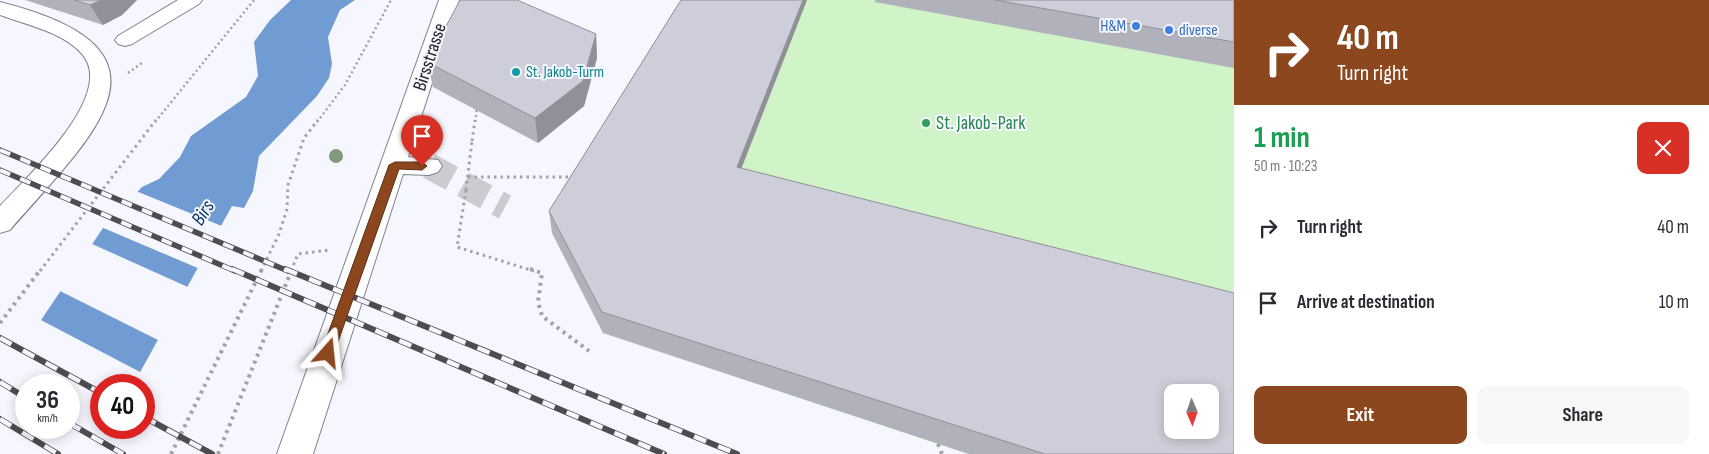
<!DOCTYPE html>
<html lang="en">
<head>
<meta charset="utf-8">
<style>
	body { margin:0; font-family:"Sofia Sans Condensed",sans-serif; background:#f7f7f7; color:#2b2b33; height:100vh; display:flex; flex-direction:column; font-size:19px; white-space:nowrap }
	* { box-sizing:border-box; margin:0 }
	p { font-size:16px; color:#7c7c81 }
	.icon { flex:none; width:28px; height:28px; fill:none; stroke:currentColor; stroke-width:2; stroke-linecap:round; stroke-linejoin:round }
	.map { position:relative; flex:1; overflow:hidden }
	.panel { display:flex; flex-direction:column; background:#fff; width:475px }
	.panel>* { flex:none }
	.banner { background:#8c471e; color:#fff; overflow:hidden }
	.needle { width:32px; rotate:178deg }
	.controls { position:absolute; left:1164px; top:384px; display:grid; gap:10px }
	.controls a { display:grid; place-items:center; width:55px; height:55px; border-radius:10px; background:#fff; box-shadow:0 2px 12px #0003; font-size:25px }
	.speed { position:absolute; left:15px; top:374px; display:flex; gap:10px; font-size:25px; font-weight:700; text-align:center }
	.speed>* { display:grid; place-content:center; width:65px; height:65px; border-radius:50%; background:#fff; box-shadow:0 2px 12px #0003; line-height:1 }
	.speed small { font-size:12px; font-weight:400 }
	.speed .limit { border:8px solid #d22; background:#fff; color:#111 }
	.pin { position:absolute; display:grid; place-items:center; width:42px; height:42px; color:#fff; margin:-51px -21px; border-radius:50% 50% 50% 0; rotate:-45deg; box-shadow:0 0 5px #0007 }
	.pin .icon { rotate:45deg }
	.me { position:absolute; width:55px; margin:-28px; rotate:18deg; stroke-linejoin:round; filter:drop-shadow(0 0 4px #0008) }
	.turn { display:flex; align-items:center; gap:18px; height:105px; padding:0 20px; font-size:22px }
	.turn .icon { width:65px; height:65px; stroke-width:2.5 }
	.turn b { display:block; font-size:35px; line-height:42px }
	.round { display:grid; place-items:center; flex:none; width:52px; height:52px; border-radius:10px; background:#f7f7f7 }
	.overview { display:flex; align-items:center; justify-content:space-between; height:85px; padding:0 20px }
	h1 { font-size:30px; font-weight:700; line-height:38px; color:#1e9e55 }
	.primary-button { display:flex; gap:10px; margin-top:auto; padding:10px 20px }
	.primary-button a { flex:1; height:58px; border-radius:10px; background:#8c471e; color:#fff; font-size:20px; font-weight:700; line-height:58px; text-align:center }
	.primary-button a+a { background:#f7f7f7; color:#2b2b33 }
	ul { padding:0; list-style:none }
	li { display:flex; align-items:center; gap:15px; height:75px; padding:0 20px }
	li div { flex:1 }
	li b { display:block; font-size:19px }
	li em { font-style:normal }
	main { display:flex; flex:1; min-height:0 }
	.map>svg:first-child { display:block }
</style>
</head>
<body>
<main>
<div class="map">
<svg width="1234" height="454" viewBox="0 0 1234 454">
	<rect width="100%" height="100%" fill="#f6f7fe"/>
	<path fill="#d0f3c7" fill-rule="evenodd" d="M692,0H1157L1234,13V454H968L603,333L552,233ZM1172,392H1210V430H1172Z"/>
	<path fill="#709cd3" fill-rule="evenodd" d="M291,0H355L340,10L328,37L332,64L329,78L317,96L259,156L253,191L244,208L232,206L133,385H101V428L0,454V381L103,228L142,187L159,179L180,157L191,136L246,97L258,76L254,42L270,20ZM26,385H69V428H26Z"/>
	<g fill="#f6f7fe" fill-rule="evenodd">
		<polygon points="136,191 224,227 200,269 101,227"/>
		<polygon points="90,243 190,288 160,341 58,290"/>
		<path d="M39,319L142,373L136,385H101V428H112L97,454H0V377ZM26,385H69V428H26Z"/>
	</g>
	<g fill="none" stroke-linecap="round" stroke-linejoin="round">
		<polyline stroke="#cbccd2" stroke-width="26" stroke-dasharray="26 13" stroke-linecap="butt" points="429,166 505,207"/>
		<defs>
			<g id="minor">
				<polygon points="178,0 202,0 199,4 132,44 125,46 118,44 115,40 118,36"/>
				<polygon points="439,0 459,0 408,157 438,160 442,166 438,172 429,175 403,174 313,454 277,454"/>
			</g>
			<path id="major" d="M0,2C191,50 94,134 10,230L0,233V206C25,179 118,94 82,54C63,32 27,25 0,15Z"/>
		</defs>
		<use href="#minor" stroke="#81818c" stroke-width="2"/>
		<use href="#major" stroke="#81818c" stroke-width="2"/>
		<g stroke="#a1a2a8" stroke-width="2.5" stroke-dasharray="2 3" stroke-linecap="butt">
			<polyline points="128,73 142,63"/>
			<polyline points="155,122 254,0"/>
			<polyline points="317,122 345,85 391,0"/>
			<polyline points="475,122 477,108"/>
		</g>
		<g stroke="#a1a2a8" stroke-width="3" stroke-dasharray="2.5 4" stroke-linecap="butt">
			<polyline points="472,141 475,120"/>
			<polyline points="468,177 572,177"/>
			<polyline points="466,190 457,247 534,271"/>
			<polyline points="40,271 156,120"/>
			<polyline points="261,271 279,234 287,209 288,185 304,138 318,120"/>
			<polyline points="291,271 298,254 329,250"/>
		</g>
		<g stroke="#a1a2a8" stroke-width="4" stroke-dasharray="3 4.5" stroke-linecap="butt">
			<polyline points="530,269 542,273 538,302 542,316 589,351"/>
			<polyline points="0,323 41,269"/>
			<polyline points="938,444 942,454"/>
			<polyline points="171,454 262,269"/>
			<polyline points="218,454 292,269"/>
		</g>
		<use href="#minor" fill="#fff" fill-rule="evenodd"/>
		<use href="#major" fill="#fff" fill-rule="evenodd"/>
		<defs>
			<g id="rail-far1">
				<polyline points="0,150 288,271"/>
				<polyline points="0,170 235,271"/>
			</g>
			<g id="rail">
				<polyline points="232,269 664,454"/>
				<polyline points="285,269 737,454"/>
				<polyline points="0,338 101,393"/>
				<polyline points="0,382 26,398"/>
				<polyline points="144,417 212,454"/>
				<polyline points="0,419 58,454"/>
				<polyline points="69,423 123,454"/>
			</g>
		</defs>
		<use href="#rail-far1" stroke="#4c4c51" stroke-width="5.5"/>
		<use href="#rail" stroke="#4c4c51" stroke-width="6"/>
		<use href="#rail-far1" stroke="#f6f7fe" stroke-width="4" stroke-dasharray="11" stroke-linecap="butt"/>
		<use href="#rail" stroke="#f6f7fe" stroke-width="4.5" stroke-dasharray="13" stroke-linecap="butt"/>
		<polyline stroke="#a1a2a8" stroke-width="3" stroke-dasharray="2.5 4" stroke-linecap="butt" points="466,190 472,141"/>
	</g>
	<circle fill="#819a7d" cx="336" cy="156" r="7"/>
	<g fill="#b1b1bb">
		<polygon points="25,0 137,0 122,15 103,25"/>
		<polygon points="681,0 807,0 741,168 1234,454 969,454 603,333 552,233 549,211"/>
		<polygon points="875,0 1234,0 1234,68 875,2"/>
		<polygon points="596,34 597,58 584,106 538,143 433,87 427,62"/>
	</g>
	<g fill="#909099">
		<polygon points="101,0 137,0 122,15 103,25 90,5"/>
		<polygon points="803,0 807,0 733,190 737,167"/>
		<polygon points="596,34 597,58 584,106 538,143 535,118"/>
	</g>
	<g fill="#ceceda" stroke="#909099" fill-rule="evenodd">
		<polygon points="74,0 101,0 90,5"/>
		<polygon points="460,0 517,0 596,34 583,81 535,118 427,62"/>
		<path d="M681,0H803L737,167L1234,293V454H1045L602,312L549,211ZM1172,392H1210V430H1172Z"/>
		<polygon points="995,0 1234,0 1234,42"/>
	</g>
	<polygon fill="#8c471e" stroke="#5b2e14" points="395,162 422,162 427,166 422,170 399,169 334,353 332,357 323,357 321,353 389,165"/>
	<g fill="#3f7fe0" stroke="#f6f7fe" stroke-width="2">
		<circle cx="1136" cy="26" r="5"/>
		<circle cx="1169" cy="30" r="5"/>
	</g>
	<circle fill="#0f9aa8" stroke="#f6f7fe" stroke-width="2" cx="516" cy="72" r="5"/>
	<circle fill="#2e9e5b" stroke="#f6f7fe" stroke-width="2" cx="926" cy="123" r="5"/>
	<g text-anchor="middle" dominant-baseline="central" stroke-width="4" stroke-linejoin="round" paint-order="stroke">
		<g font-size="16" fill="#366cbe" stroke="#f6f7fe" text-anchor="end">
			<text x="1126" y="26">H&amp;M</text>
			<text x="1179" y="30" text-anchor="start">diverse</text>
		</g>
		<g font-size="16" fill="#0d838f" stroke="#f6f7fe" text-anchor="start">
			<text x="526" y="72">St. Jakob-Turm</text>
		</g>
		<g font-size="19" fill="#1f1f23" stroke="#f6f7fe">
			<text transform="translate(430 57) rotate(-72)">Birsstrasse</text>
		</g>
		<g font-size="19" fill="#27864d" stroke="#f6f7fe" text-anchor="start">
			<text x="936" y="123">St. Jakob-Park</text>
		</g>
		<g font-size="20" font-style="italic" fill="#083769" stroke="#f6f7fe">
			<text transform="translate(203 213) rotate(-58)">Birs</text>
		</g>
	</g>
</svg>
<div class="controls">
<a><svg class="needle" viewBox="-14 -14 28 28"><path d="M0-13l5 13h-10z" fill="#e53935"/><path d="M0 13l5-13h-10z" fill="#7c7c81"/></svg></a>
</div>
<div class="speed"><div>36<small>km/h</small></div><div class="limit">40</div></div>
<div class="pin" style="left:422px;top:166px;background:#d93025"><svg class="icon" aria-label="arrive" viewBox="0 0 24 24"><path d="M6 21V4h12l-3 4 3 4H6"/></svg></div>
<svg class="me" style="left:328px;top:353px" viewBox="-20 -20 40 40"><path d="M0-17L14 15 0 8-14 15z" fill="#8c471e" stroke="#fff" stroke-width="4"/></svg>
</div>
<section class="panel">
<div class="banner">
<div class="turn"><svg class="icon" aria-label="right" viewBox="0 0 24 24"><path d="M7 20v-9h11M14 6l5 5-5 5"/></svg><div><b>40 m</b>Turn right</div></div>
</div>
<div class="overview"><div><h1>1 min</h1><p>50 m · 10:23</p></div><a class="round" style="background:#d93025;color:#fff"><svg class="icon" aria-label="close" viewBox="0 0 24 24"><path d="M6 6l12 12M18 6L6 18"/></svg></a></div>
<ul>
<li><svg class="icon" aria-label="right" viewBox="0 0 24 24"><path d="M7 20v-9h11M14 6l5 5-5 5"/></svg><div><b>Turn right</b></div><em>40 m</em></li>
<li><svg class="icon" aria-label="arrive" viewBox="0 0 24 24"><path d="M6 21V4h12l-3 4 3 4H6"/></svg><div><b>Arrive at destination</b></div><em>10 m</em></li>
</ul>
<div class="primary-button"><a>Exit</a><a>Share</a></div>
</section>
</main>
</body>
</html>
